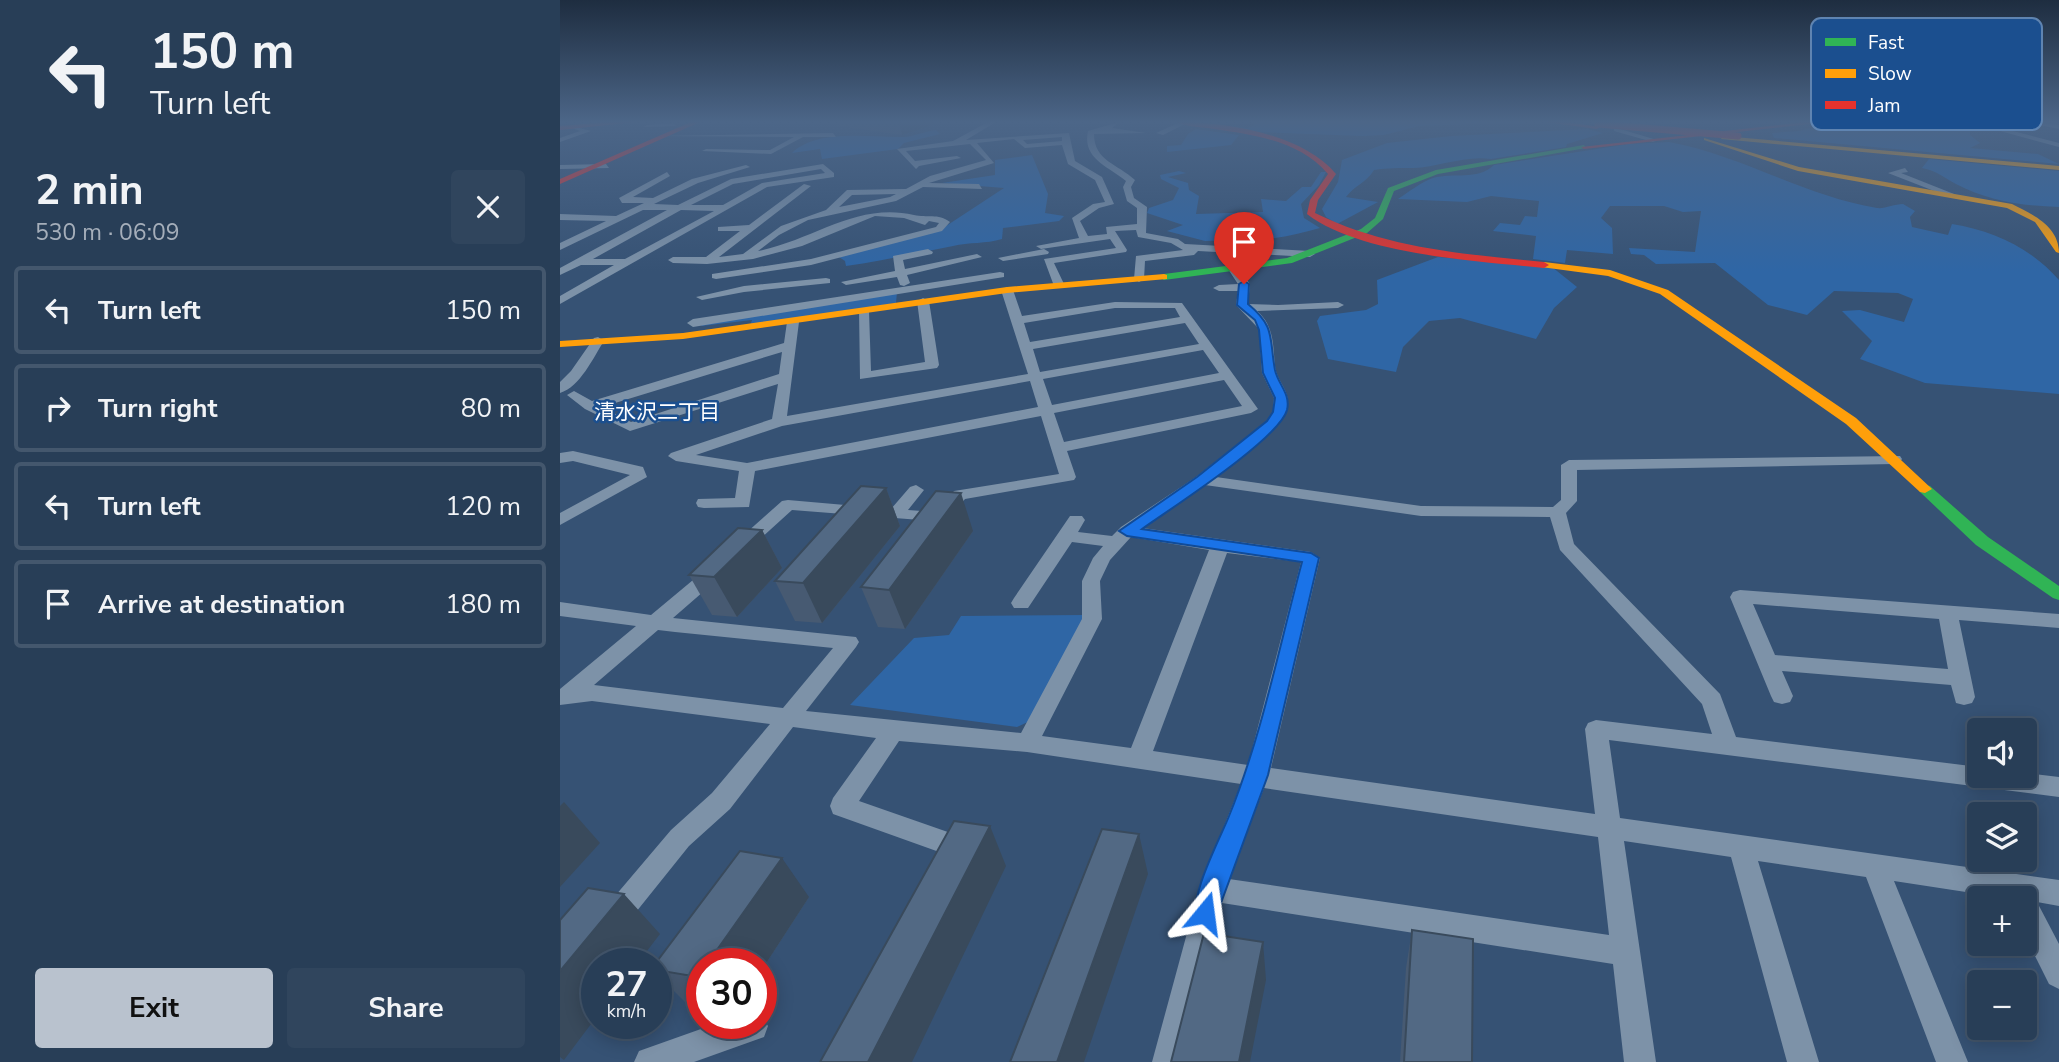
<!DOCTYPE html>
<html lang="en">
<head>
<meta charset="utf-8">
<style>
	body { margin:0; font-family:"Nunito Sans","Noto Sans JP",sans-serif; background:#30455d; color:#f1f3f6; height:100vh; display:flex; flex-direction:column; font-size:26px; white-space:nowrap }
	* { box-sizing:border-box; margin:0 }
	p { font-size:23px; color:#a5aeba }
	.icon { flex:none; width:38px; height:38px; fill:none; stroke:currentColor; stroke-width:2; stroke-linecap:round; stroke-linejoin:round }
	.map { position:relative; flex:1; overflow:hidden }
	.panel { display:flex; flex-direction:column; background:#283e57; width:560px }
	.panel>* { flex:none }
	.guide { background:#283e57; color:#f1f3f6; overflow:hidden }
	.tools { position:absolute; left:1407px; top:718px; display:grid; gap:14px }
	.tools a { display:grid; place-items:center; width:70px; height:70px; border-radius:7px; background:#283e57; box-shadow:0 4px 18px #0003,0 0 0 2px #44576d; font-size:35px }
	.speed { position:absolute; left:21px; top:948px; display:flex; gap:14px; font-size:35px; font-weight:700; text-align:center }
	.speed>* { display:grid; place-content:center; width:91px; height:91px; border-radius:50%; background:#283e57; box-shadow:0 4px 18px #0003,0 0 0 2px #44576d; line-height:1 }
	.speed small { font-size:18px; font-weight:400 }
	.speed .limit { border:10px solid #d22; background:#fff; color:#111 }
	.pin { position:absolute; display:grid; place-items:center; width:60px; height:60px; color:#fff; margin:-72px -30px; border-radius:50% 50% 50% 0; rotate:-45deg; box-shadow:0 0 7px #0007 }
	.pin .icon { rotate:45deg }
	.me { position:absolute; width:77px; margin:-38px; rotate:16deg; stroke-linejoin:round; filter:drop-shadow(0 0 5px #0008) }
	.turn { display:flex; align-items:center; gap:24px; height:147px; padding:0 35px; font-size:32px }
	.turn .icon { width:91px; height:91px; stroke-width:2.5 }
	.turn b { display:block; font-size:49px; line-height:60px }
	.round { display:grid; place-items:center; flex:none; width:74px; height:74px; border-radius:7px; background:#30455d }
	.head { display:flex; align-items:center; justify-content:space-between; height:119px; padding:0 35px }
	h1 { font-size:42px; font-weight:700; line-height:52px }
	.button { display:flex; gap:14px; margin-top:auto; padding:14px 35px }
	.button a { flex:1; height:80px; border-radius:7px; background:#b9c2ce; color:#111; font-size:28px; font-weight:700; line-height:80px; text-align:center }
	.button a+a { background:#30455d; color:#f1f3f6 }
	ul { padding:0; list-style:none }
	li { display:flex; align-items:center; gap:21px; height:88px; margin:0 14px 10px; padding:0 21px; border:4px solid #44576d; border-radius:7px }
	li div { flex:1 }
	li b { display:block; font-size:26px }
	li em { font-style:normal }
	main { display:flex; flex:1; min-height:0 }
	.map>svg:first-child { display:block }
</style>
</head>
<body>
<main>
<section class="panel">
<div class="guide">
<div class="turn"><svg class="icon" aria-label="left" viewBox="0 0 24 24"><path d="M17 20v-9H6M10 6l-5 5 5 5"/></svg><div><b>150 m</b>Turn left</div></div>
</div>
<div class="head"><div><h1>2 min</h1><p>530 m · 06:09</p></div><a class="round"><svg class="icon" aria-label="close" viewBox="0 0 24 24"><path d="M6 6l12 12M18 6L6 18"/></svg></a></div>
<ul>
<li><svg class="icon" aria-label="left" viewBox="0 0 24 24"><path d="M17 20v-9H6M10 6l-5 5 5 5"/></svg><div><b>Turn left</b></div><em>150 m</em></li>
<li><svg class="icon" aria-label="right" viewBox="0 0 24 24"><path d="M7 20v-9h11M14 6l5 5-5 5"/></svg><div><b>Turn right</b></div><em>80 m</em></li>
<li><svg class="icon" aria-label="left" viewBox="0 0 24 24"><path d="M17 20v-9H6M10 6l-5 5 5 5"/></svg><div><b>Turn left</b></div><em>120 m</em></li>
<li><svg class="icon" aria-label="arrive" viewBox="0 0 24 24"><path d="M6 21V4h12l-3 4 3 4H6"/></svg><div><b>Arrive at destination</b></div><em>180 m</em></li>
</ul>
<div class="button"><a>Exit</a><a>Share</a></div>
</section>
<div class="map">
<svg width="1499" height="1062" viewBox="0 0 1499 1062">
	<rect width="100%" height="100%" fill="#365274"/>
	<g fill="#2f66a5">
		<polygon points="699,122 966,122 859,126 824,135 802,136 699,132 661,126 688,128"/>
		<polygon points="1333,122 1362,122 1362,126 1410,130 1410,135 1420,143 1410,148 1478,154 1499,164 1214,138 1212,133 1239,131 1271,123 1310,126"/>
		<polygon points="636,129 679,135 671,145 607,152 607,146 621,145 628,134"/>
		<path d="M1027,129L1043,133L1007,144L1006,147L931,159C905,155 879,167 853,168C839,168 828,168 814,170C807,182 794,186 786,197L818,202L777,224L766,217L762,209L778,182L782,160L827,143L891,136Z"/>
		<path d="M376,130L380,134L344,143L338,149L262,159L260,149L232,153C258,128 311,138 344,137C355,136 366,131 376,130Z"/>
		<path d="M1109,142C1181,155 1244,196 1317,208C1325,209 1334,204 1343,204L1355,211L1350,217L1352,227L1388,235L1392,224C1434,231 1471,248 1499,280V394L1365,383L1300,359L1312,341L1282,311L1300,310L1344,322L1353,299L1338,293L1274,291L1247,315L1208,305L1155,263L1096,264L1084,255L1071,254L1069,248L1135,252L1141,211L1123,212L1104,206H1050L1041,218L1052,228L1053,254L1007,250L1005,263L973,259L976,236L933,231L940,223L960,225L965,216L977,217L979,201L931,196L907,202L838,199C849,192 861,182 873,178C893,172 917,181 934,165L1069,144Z"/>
		<path d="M472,155L488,194L485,213L504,216L499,221L443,228L442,239C426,244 409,242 393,246C357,253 322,261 286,266L285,261L279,257L380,230L444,188L382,183L435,175V160Z"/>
		<path d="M1369,159L1499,171V207C1464,206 1428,201 1396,184C1383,177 1377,171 1362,168Z"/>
		<path d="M619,171L626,173L608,177L628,183L629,190L639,196L636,214L703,212L701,199L726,201L742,187H751L761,172H766L759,185L741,204L744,218L760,228C745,232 730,236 715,238C703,239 694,234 682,235L683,240L645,241L607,231L623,225L587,213L589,208L613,200L619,188L601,179L600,175Z"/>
		<polygon points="878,257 992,267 1017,287 994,308 976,339 900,318 869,321 843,347 836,372 768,359 757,321 760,316 806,310 818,304 817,280"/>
		<polygon points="337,292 336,303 190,326 192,320 141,326 144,323"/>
		<polygon points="526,615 470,721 457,727 290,705 354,638 389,635 401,616"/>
	</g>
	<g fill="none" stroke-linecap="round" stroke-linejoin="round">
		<g fill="#7d92a8" fill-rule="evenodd">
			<path d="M428,122H436L406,140L509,133L515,161L542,177L554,204L539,208L520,221L528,236L547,234L546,227L577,224V208L567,201L563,187L566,181C548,166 522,159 528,131L559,122L552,128L586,133L534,134C534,161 558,164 575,180L571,187L574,198L587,207L586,233L618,239L625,244L750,251L755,254L750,257L638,251L634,255L585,261L584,279L579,282L574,279L576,256L623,250L611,243L578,237L576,230L555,231L567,250L566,252L494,263L504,284L494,286L484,259L556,248L550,239L481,249L476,246L519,238L512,218L533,204L545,202L535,180L508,164L502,145L465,148L454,139L417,143L434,163L369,183L419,184L422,189L363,187L336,201L248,220L219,235L198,251C254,240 296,202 354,215C367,218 378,213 390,222L382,231L251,265L156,279L152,278V274L251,259L376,227L379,223L369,221L365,225L344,218L315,216L242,246L193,259L147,264L113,263L108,260L113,257H146L180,231H158V227L189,225L244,184L251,186L159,257L183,254L221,226L266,210L287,190L346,189L370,176L426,160L410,144L346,151L355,161L397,156L401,158L359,166L356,169L337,149L393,141ZM502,137V141L467,144L463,140ZM336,194L330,197L279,207L292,195Z"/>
			<polygon points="620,122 627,123 603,135 596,133"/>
			<polygon points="1054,122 1060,122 1060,129 1097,140 1093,142 1054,131"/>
			<polygon points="1407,122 1419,122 1499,143 1499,147"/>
			<polygon points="1471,122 1499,125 1499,129 1474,124"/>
			<polygon points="114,123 116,126 84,127 87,125"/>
			<polygon points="12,126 31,131 0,142 0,138 20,131 12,128"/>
			<polygon points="273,133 276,137 243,137 211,154 142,151 146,149 210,150 234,137 97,136"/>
			<polygon points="46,164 49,168 0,169 0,165"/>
			<path d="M263,164L274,173V177L207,187L0,304V296L54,265H21L0,275V268L107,210H83L0,250V243L46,221L0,220V214L56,216L84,203H62L59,198L107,172L110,176L73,197L93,198L132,179L186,165L190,167L138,183L94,204L118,205L171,179ZM261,169L265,173L202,183L163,205H131L173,184ZM121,210L154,211L65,259H33Z"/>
			<polygon points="1345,168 1348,172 1341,173 1394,194 1387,196 1328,173"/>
			<polygon points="368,249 373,252 372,254 343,260 345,269 417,254 422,257 347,275 350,283 344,286 340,285 337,277 286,285 281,282 335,271 333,256"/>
			<polygon points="484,249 489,252 488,254 443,261 438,258"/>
			<path d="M669,267H677L690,284L688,304L718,305L778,302L784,305L778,308L697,311C714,325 713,345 715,366C716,378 727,388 728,401C730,427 675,461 656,477L861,506L993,507L1001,500V465L1009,460L1340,456L1342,459L1340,462L1334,464L1017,470V501L1006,513L1014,544L1160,694L1176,737L1419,767V775H1465V773L1499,777V797L1049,740L1060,818L1499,880V906L1477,902L1499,944V989L1489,984L1465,936V898H1445L1334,881L1408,1062H1376L1306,877L1198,861L1259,1062H1227L1171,857L1064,841L1096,1062H1064L1053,964L662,903L624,1062H592L639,889L681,784L467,752L339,741L299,801L405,838L409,846L405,854L396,858L273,814L270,806L273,798L316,738L233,727L170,809L129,846L64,927L54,931L44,927L40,918L44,909L111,830L152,793L210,724L32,701L0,705V689L76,626L0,616V602L91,615L145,570H159L161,574L159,578L113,618L296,637L299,642L296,647L246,711L461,733L522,619V581L533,558L543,546L512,542L468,608H454L451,603L454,598L510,516H522L525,520L518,532L552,536L561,527L636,477L707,421L713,412L714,398L702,373L699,329L676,305L678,291H659L653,288L659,285L678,284L668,269ZM645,485L861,516L990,517L1000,550L1142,704L1152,734L1036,720L1028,723L1025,729L1035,814L711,768L760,558L751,552L583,528ZM571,537L649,550L571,748L482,736L542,619L540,581L550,560ZM667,553L741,562L688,765L593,751ZM98,630L115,632L273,648L223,708L34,685ZM704,788L1038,837L1049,935L669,879Z"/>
			<polygon points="440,272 444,273 444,277 133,327 127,323 133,319"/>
			<polygon points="266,278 270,279 270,283 184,292 142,300 136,297 184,286"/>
			<path d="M447,287L453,290L462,316L555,302L622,303L698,409L691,413L507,451L516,477L514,480L405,499L386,522L232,510L189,549L183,551L174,545L177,541L222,501L228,500L331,509L350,487L356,485L364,490L348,510L376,512L394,491L499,474L481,416L195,471L189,507L144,508L138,507L136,503L138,499L175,498L179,471L116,461L108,456L111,453L212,419L218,384L70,431L25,409L7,395L14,391L32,401L224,343L227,322L233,318L239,322L227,416L468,374L441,290ZM555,308H615L620,317L470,342L464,323ZM625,323L639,344L480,372L473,349ZM643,350L659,373L492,405L483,379ZM222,352L219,374L71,422L42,407ZM664,380L682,406L504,442L494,413ZM470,381L478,407L187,463L136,455L222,426Z"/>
			<polygon points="363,298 369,301 379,365 377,368 300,379 299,309 309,311 311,371 365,362 357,301"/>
			<path d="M38,337L44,341C33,358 20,387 0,393V382L11,371L34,338Z"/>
			<polygon points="13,451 83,467 87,477 0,525 0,513 70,475 13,461 0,463 0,453"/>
			<path d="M1180,590L1499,614V628L1399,620L1415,697L1412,703L1404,705L1396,703L1391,685L1222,671L1233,696L1230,702L1222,704L1214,702L1211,696L1170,597L1173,592ZM1193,604L1379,619L1388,669L1215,655Z"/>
			<polygon points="201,1014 208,1026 204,1037 134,1062 74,1062 79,1051 155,1024 201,1024"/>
		</g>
		<g fill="#30b455" fill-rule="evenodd">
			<polygon points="1024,145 1026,148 878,174 834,191 823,219 807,233 732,263 604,280 599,277 604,274 727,258 801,229 815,218 828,188 876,170"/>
			<polygon points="1365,485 1370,486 1428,537 1499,586 1499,600 1493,598 1416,545 1360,492 1358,489 1360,486"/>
		</g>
		<g fill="#ff9f0a" fill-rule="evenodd">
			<polygon points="1163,136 1499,166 1499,170 1161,139"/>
			<path d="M1144,138L1239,167L1452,204C1472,214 1499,226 1499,253L1496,252L1475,222L1447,208L1238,171L1144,140Z"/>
			<polygon points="984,262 1050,270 1108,290 1296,418 1372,489 1365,493 1360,492 1286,424 1100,294 1048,276 981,267 979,265"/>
			<polygon points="604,274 607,275 607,279 447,293 123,339 0,347 0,341 123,333 447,287"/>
		</g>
		<g fill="#e5322d" fill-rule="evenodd">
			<polygon points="49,122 76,122 0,130 0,126"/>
			<polygon points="131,122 140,122 0,184 0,179"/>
			<path d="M617,122C667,122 743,134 776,174L758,200L755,213C828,249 905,254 984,262L989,265L984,268C918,261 800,255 747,214L750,200L768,174C740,141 695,135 654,129C642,127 628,127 617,122Z"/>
			<polygon points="985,122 1007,122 1040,127 1037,129"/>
			<polygon points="1245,122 1267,122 1024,149 1021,147"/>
		</g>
		<polyline stroke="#e5322d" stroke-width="7" points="1038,124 1178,136"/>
	</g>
	<g fill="#475a72">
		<polygon points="278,122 374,122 375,124 342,135 279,126"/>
		<polygon points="326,488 340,526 262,623 235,621 215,581"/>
		<polygon points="202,530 222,568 177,617 152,615 129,575"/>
		<polygon points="413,531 345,629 318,627 301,587"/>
		<polygon points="249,897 201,971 201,964 142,964 142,1009 129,1006 96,973 96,964"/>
		<polygon points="852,930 912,1062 840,1062 846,968"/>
	</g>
	<g fill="#394a5c">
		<polygon points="339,122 374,122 375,124 342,135"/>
		<polygon points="326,488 340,526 262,623 243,583"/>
		<polygon points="401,493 413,531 345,629 329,590"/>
		<polygon points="202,530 222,568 177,617 154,577"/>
		<polygon points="4,802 40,843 0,887 0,806"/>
		<polygon points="430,826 446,866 352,1062 308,1062"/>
		<polygon points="579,834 588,874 524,1062 497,1062"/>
		<polygon points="222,858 249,897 201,971 201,964 147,964"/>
		<polygon points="64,894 100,934 77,964 37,964 37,1016 4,1060 0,1057 0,971"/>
		<polygon points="703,942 706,980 690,1062 679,1062"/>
	</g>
	<g fill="#526984" stroke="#394a5c" stroke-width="2">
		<polygon points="301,486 326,488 243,583 215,581"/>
		<polygon points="376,491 401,493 329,590 301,587"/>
		<polygon points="178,528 202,530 154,577 129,575"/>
		<polygon points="394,821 430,826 308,1062 260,1062"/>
		<polygon points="542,829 579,834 497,1062 450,1062"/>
		<polygon points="180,851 222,858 147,964 142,964 142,972 138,977 96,970 96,964 95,964"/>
		<polygon points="28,888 64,894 0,971 0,920"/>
		<polygon points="852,930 913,939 912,1062 844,1062"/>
		<polygon points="644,933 703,942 679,1062 611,1062"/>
	</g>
	<linearGradient id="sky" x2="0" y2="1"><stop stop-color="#1e2d40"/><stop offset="0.45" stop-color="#4c6688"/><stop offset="1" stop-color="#4c6688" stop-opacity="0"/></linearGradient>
	<rect width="1499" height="271" fill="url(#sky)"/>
	<path fill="#1a73e8" stroke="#114b97" stroke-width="2" d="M684,281L689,284L688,304C716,327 709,338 715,370C718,384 731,394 727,410C719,439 610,509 582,529L751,553L759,558L708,775L654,922L645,925L637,922C627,900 660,839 669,816C702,735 719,647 742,562L567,536L559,531L637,477L707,421L713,412L715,398L703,373L699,330L695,320L677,305L679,284Z"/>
	<g text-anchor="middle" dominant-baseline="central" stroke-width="5" stroke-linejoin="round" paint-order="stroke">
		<g font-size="21" fill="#fff" stroke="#1b4f8f">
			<text x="97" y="412">清水沢二丁目</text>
		</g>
	</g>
	<rect x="1251" y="18" width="231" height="112" rx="10" fill="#1b4f8f" stroke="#5f84b1" stroke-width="2"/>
	<rect x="1265" y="38" width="31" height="8" fill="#30b455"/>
	<rect x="1265" y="69" width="31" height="9" fill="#ff9f0a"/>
	<rect x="1265" y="101" width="31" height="8" fill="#e5322d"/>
	<g font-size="19" fill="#fff">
		<text x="1308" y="49">Fast</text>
		<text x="1308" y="80">Slow</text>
		<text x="1308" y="112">Jam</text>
	</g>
</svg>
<div class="tools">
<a><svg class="icon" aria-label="sound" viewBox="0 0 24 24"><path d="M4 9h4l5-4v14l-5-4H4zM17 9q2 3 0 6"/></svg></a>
<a><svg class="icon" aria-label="layers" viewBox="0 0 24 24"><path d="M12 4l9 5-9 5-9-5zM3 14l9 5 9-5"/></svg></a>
<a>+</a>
<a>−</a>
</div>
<div class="speed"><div>27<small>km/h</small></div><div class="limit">30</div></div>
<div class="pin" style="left:684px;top:284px;background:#d93025"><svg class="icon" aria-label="arrive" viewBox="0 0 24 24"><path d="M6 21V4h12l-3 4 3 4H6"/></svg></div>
<svg class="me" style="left:645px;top:913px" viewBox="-20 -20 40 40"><path d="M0-17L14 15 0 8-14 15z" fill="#1a73e8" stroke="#fff" stroke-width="4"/></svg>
</div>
</main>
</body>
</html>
